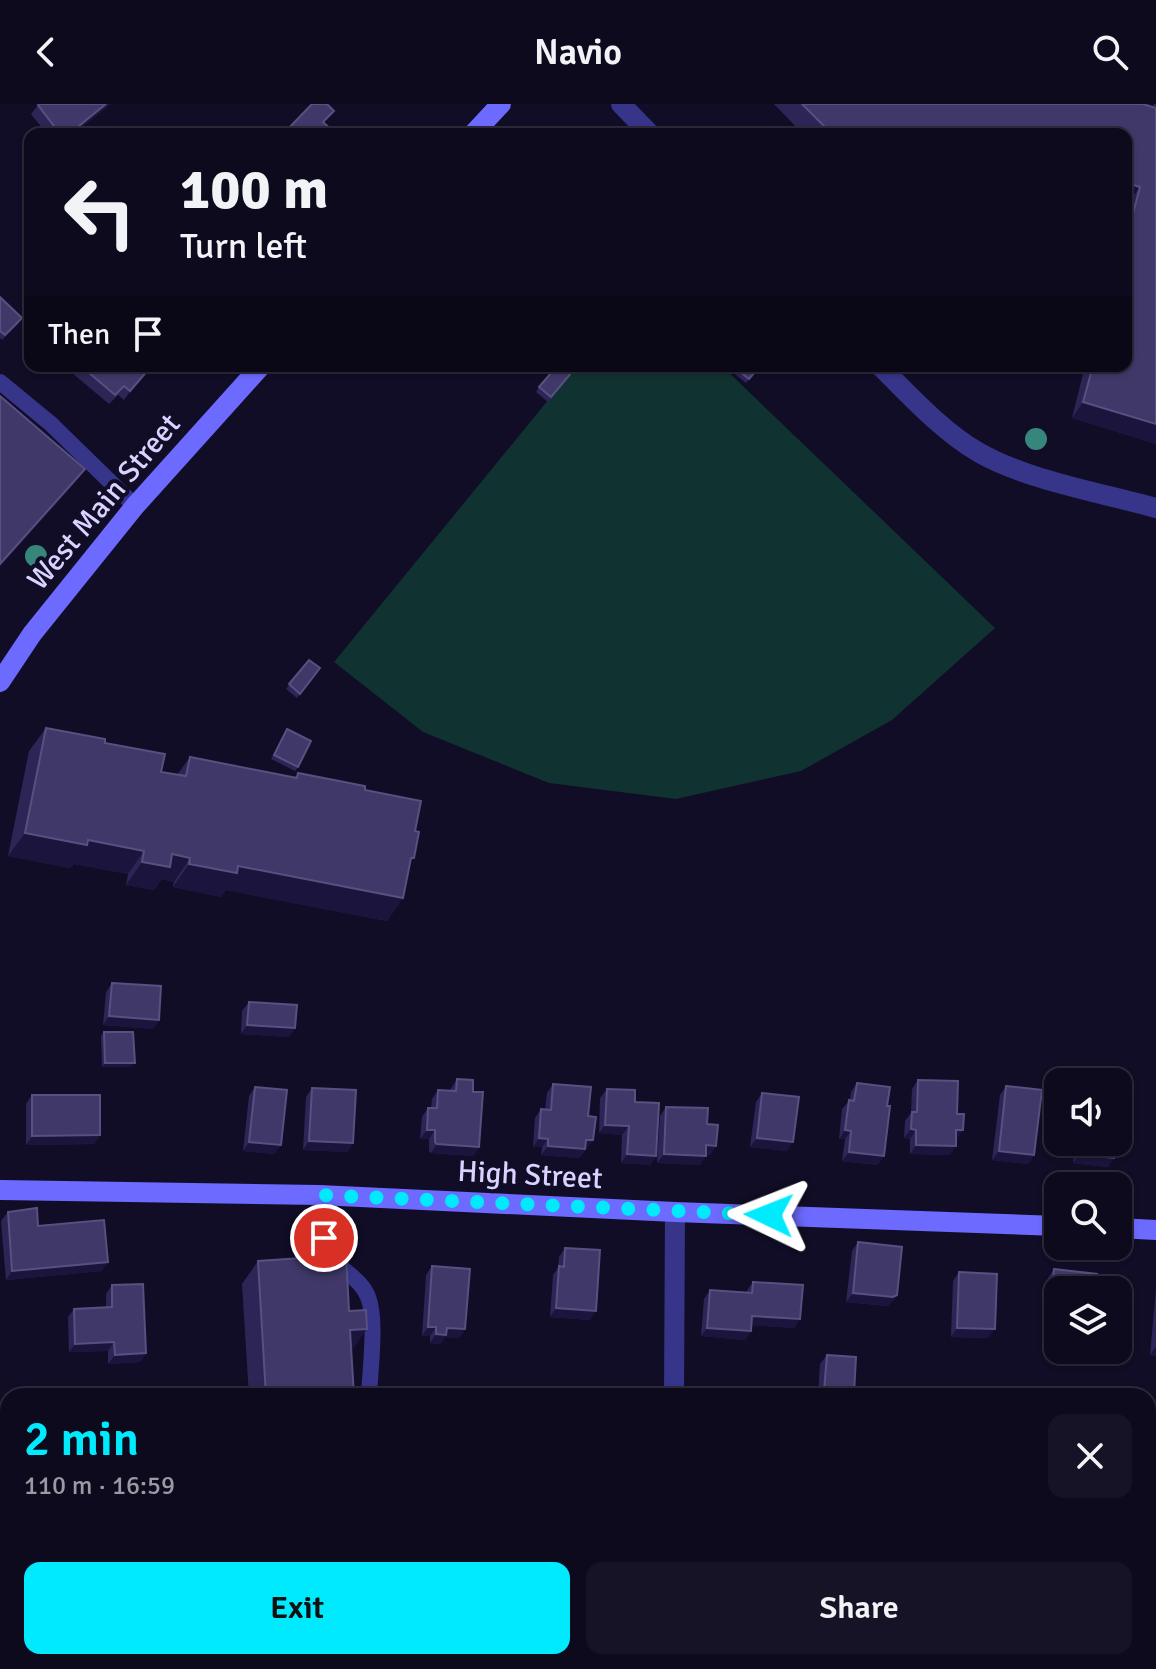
<!DOCTYPE html>
<html lang="en">
<head>
<meta charset="utf-8">
<style>
	body { margin:0; font-family:Signika,sans-serif; background:#161326; color:#f1f3f6; height:100vh; display:flex; flex-direction:column; font-size:30px; white-space:nowrap }
	* { box-sizing:border-box; margin:0 }
	p { font-size:26px; color:#9a9aa4 }
	.icon { flex:none; width:44px; height:44px; fill:none; stroke:currentColor; stroke-width:2; stroke-linecap:round; stroke-linejoin:round }
	.map { position:relative; flex:1; overflow:hidden }
	.drawer { position:absolute; left:0px; top:1284px; width:1156px; height:282px; display:flex; flex-direction:column; background:#0d0a1d; border-radius:24px 24px 0 0; box-shadow:0 2px 6px #0004,0 0 0 2px #2d2b3b }
	.drawer>* { flex:none }
	.top-card { position:absolute; left:24px; top:24px; width:1108px; height:244px; border-radius:16px; box-shadow:0 2px 6px #0004,0 0 0 2px #2d2b3b; background:#0d0a1d; color:#f1f3f6; overflow:hidden }
	.buttons { position:absolute; left:1044px; top:964px; display:grid; gap:16px }
	.buttons a { display:grid; place-items:center; width:88px; height:88px; border-radius:16px; background:#0d0a1d; box-shadow:0 2px 6px #0004,0 0 0 2px #2d2b3b; font-size:40px }
	.pin { position:absolute; display:grid; place-items:center; width:68px; height:68px; color:#fff; margin:-34px; border:4px solid #fff; border-radius:50%; box-shadow:0 2px 8px #0007 }
	.me { position:absolute; width:88px; margin:-44px; rotate:272deg; stroke-linejoin:round; filter:drop-shadow(0 0 6px #0008) }
	.turn { display:flex; align-items:center; gap:28px; height:168px; padding:0 24px; font-size:36px }
	.turn .icon { width:104px; height:104px; stroke-width:2.5 }
	.turn b { display:block; font-size:56px; line-height:68px }
	.then { display:flex; align-items:center; height:76px; padding:0 24px; background:#0003; gap:16px; font-size:30px }
	.round { display:grid; place-items:center; flex:none; width:84px; height:84px; border-radius:16px; background:#161326 }
	.headline { display:flex; align-items:center; justify-content:space-between; height:136px; padding:0 24px }
	h1 { font-size:48px; font-weight:600; line-height:60px; color:#00eafe }
	.primary-button { display:flex; gap:16px; margin-top:auto; padding:16px 24px }
	.primary-button a { flex:1; height:92px; border-radius:16px; background:#00eafe; color:#111; font-size:32px; font-weight:600; line-height:92px; text-align:center }
	.primary-button a+a { background:#161326; color:#f1f3f6 }
	header { display:flex; justify-content:space-between; align-items:center; height:104px; padding:0 24px; background:#0d0a1d; font-size:36px; font-weight:600 }
	.map>svg:first-child { display:block }
</style>
</head>
<body>
<header><svg class="icon" aria-label="back" viewBox="0 0 24 24"><path d="M15 5l-7 7 7 7"/></svg>Navio<svg class="icon" aria-label="search" viewBox="0 0 24 24"><circle cx="10" cy="10" r="6"/><path d="M15 15l6 6"/></svg></header>
<div class="map">
<svg width="1156" height="1565" viewBox="0 0 1156 1565">
	<rect width="100%" height="100%" fill="#110d27"/>
	<polygon fill="#103230" points="576,262 722,262 995,524 892,616 801,667 676,695 549,679 423,628 334,558"/>
	<g fill="none" stroke-linecap="round" stroke-linejoin="round">
		<g stroke="#36358a" stroke-width="16">
			<polyline points="0,278 51,320 135,402"/>
			<path d="M319,1091C321,1116 321,1141 339,1161C349,1171 363,1179 368,1193C377,1215 370,1267 369,1292"/>
			<polyline points="0,1557 8,1555"/>
		</g>
		<g stroke="#36358a" stroke-width="20">
			<polyline points="621,0 650,30"/>
			<path d="M880,262C909,291 942,327 978,348C1026,376 1102,389 1156,404"/>
			<polyline points="674,1292 675,1108"/>
			<polyline points="673,1565 673,1558"/>
		</g>
		<g stroke="#6c6aff" stroke-width="20">
			<polyline points="473,30 501,0"/>
			<polyline points="0,578 32,530 135,402 261,262"/>
			<polyline points="0,1086 319,1091 675,1108 1058,1122"/>
			<polyline points="1118,1124 1156,1126"/>
			<polyline points="0,1383 8,1426"/>
			<polyline points="37,1558 38,1565"/>
		</g>
	</g>
	<g fill="#37867c">
		<circle cx="1036" cy="335" r="11"/>
		<circle cx="36" cy="452" r="11"/>
	</g>
	<g fill="#2e2557">
		<polygon points="39,0 111,0 73,30 47,30 31,10"/>
		<polygon points="774,0 1143,0 1153,3 1154,0 1156,0 1156,340 1072,314 1085,262 1126,262 1126,108 1128,99 1126,30 803,30"/>
		<polygon points="0,193 19,219 2,236 0,234"/>
		<polygon points="66,262 145,262 149,265 124,296 118,291 109,300 65,263"/>
		<polygon points="725,262 759,262 746,279"/>
		<polygon points="574,267 548,298 536,288 539,283"/>
		<polygon points="309,556 320,564 297,594 286,585"/>
		<polygon points="46,624 105,639 161,668 177,671 190,653 295,673 298,669 365,686 410,760 403,794 387,817 226,786 221,793 173,783 174,778 162,775 154,786 126,781 128,770 74,760 70,764 8,752 29,647"/>
		<polygon points="287,625 298,663 295,667 271,655"/>
		<polygon points="112,879 159,916 153,925 103,921 106,888"/>
		<polygon points="249,898 295,924 289,933 241,930 242,907"/>
		<polygon points="104,928 131,963 102,963 101,932"/>
		<polygon points="457,975 473,988 479,1043 473,1052 431,1049 429,1047 429,1035 420,1035 422,1013 428,1004 431,1004 432,995 438,986 450,986"/>
		<polygon points="918,976 957,1010 963,1026 956,1035 950,1051 910,1050 910,1035 904,1034 905,1017 911,1009 912,985"/>
		<polygon points="857,979 887,1002 884,1052 877,1061 842,1057 845,1035 839,1035 842,1005 850,996 851,988"/>
		<polygon points="553,980 588,1012 593,1036 579,1054 541,1051 542,1043 533,1043 535,1014 541,1005 545,1006 547,989"/>
		<polygon points="1006,982 1034,1051 1028,1060 992,1056 1000,991"/>
		<polygon points="255,983 281,1041 274,1050 243,1047 249,992"/>
		<polygon points="312,984 353,1039 347,1048 303,1046 306,993"/>
		<polygon points="607,985 635,998 656,1052 650,1061 621,1059 622,1031 599,1029 600,994"/>
		<polygon points="762,989 787,1047 750,1043 756,998"/>
		<polygon points="32,991 100,1031 94,1040 26,1041 26,1000"/>
		<polygon points="666,1003 707,1020 716,1042 710,1051 706,1050 700,1061 657,1059 660,1012"/>
		<polygon points="1068,1038 1116,1038 1108,1063 1073,1059 1075,1041 1068,1040"/>
		<polygon points="8,1108 38,1122 102,1167 6,1176 1,1117"/>
		<polygon points="858,1138 897,1191 890,1200 887,1202 846,1198 852,1147"/>
		<polygon points="565,1144 590,1216 550,1213 553,1171 558,1164 559,1153"/>
		<polygon points="258,1157 349,1207 354,1292 249,1292 242,1180"/>
		<polygon points="432,1162 465,1225 459,1234 445,1233 440,1240 430,1239 430,1232 422,1232 426,1171"/>
		<polygon points="1054,1165 1058,1233 1042,1232 1048,1174"/>
		<polygon points="959,1168 988,1234 951,1233 953,1177"/>
		<polygon points="753,1178 800,1215 794,1224 752,1221 751,1227 745,1236 701,1232 704,1195 710,1186 746,1188"/>
		<polygon points="112,1181 146,1249 140,1258 108,1260 108,1247 69,1248 68,1213 74,1205 106,1203 106,1190"/>
		<polygon points="1156,1185 1156,1252 1150,1251"/>
		<polygon points="827,1251 852,1292 818,1292 820,1260"/>
		<polygon points="109,1558 168,1558 169,1565 106,1565 106,1562"/>
		<rect x="505" y="1558" width="99" height="7"/>
	</g>
	<g fill="#1b143c">
		<polygon points="106,0 111,0 73,30 69,30"/>
		<polygon points="1126,79 1140,83 1128,99 1126,99"/>
		<polygon points="149,265 143,274 124,296 130,287"/>
		<polygon points="1083,298 1156,320 1156,340 1072,314"/>
		<polygon points="85,365 73,381 0,463 0,460"/>
		<polygon points="25,729 88,736 144,747 128,770 74,760 70,764 8,752"/>
		<polygon points="172,750 190,754 174,778 162,775 154,786 126,781 142,758"/>
		<polygon points="189,760 238,762 403,794 387,817 226,786 221,793 173,783"/>
		<polygon points="109,912 159,916 153,925 103,921"/>
		<polygon points="247,921 295,924 289,933 241,930"/>
		<polygon points="105,959 135,959 131,963 102,963"/>
		<polygon points="605,1021 629,1022 622,1031 599,1029"/>
		<polygon points="911,1025 916,1026 910,1035 904,1034"/>
		<polygon points="427,1026 435,1026 429,1035 420,1035"/>
		<polygon points="845,1026 851,1027 845,1035 839,1035"/>
		<polygon points="956,1026 963,1026 957,1035 950,1035"/>
		<polygon points="100,1031 94,1040 26,1041 32,1032"/>
		<polygon points="539,1034 548,1035 542,1043 533,1043"/>
		<polygon points="757,1034 793,1038 787,1047 750,1043"/>
		<polygon points="586,1036 593,1036 587,1045 580,1045"/>
		<polygon points="309,1037 353,1039 347,1048 303,1046"/>
		<polygon points="249,1038 281,1041 274,1050 243,1047"/>
		<polygon points="437,1040 479,1043 473,1052 431,1049"/>
		<polygon points="706,1041 716,1042 710,1051 700,1050"/>
		<polygon points="916,1041 956,1042 950,1051 910,1050"/>
		<polygon points="548,1042 585,1045 579,1054 541,1051"/>
		<polygon points="999,1047 1034,1051 1028,1060 992,1056"/>
		<polygon points="849,1048 884,1052 877,1061 842,1057"/>
		<polygon points="627,1050 656,1052 650,1061 621,1059"/>
		<polygon points="664,1050 706,1052 700,1061 657,1059"/>
		<polygon points="1079,1050 1114,1054 1108,1063 1073,1059"/>
		<polygon points="108,1158 102,1167 6,1176 12,1167"/>
		<polygon points="853,1189 897,1191 890,1200 887,1202 846,1198"/>
		<polygon points="556,1204 596,1207 590,1216 550,1213"/>
		<polygon points="752,1212 800,1215 794,1224 746,1221"/>
		<polygon points="428,1223 436,1223 430,1232 422,1232"/>
		<polygon points="1048,1223 1058,1224 1058,1233 1042,1232"/>
		<polygon points="447,1224 465,1225 459,1234 445,1233 440,1240 430,1239 436,1230"/>
		<polygon points="707,1224 751,1227 745,1236 701,1232"/>
		<polygon points="957,1224 995,1225 988,1234 951,1233"/>
		<polygon points="367,1225 351,1248 350,1226"/>
		<polygon points="114,1238 108,1247 69,1248 75,1240"/>
		<polygon points="1156,1243 1156,1252 1150,1251"/>
		<polygon points="146,1249 140,1258 108,1260 115,1251"/>
		<polygon points="824,1287 854,1289 852,1292 820,1292"/>
		<polygon points="511,1559 525,1560 522,1565 507,1565"/>
	</g>
	<g fill="#403869" stroke="#585080" stroke-width="2">
		<polygon points="39,0 106,0 69,30 60,30 38,1"/>
		<polygon points="312,0 327,0 334,7 323,18 336,30 283,30"/>
		<polygon points="802,0 1143,0 1156,4 1156,320 1083,298 1093,262 1126,262 1126,136 1140,83 1126,79 1126,30 832,30"/>
		<polygon points="0,193 22,214 5,231 0,227"/>
		<polygon points="81,262 145,262 149,265 130,287 124,282 115,291"/>
		<polygon points="557,262 577,262 551,293 539,283"/>
		<polygon points="733,262 760,262 749,275"/>
		<polygon points="0,292 85,365 0,460"/>
		<polygon points="309,556 320,564 300,590 289,580"/>
		<polygon points="46,624 105,635 105,639 165,650 161,668 186,672 190,653 297,674 298,669 365,682 365,686 421,697 415,727 419,728 414,754 411,754 403,794 238,762 237,769 189,760 190,754 172,750 170,763 142,758 144,747 88,736 87,741 25,729"/>
		<polygon points="287,625 311,637 298,663 274,651"/>
		<polygon points="112,879 161,882 159,916 109,912"/>
		<polygon points="249,898 297,901 295,924 247,921"/>
		<polygon points="104,928 133,928 135,959 105,959"/>
		<polygon points="457,975 473,976 473,988 483,988 479,1043 437,1040 435,1038 435,1026 427,1026 428,1004 437,1004 438,986 456,987"/>
		<polygon points="918,976 958,977 957,1010 964,1010 963,1026 956,1026 956,1042 916,1041 916,1026 911,1025 912,1008 917,1008"/>
		<polygon points="857,979 890,983 887,1002 890,1002 884,1052 849,1048 851,1027 845,1026 849,996 854,997"/>
		<polygon points="553,980 591,983 588,1012 596,1013 593,1036 586,1036 585,1045 548,1042 548,1035 539,1034 541,1005 551,1006"/>
		<polygon points="1006,982 1042,986 1034,1051 999,1047"/>
		<polygon points="255,983 287,986 281,1041 249,1038"/>
		<polygon points="312,984 356,986 353,1039 309,1037"/>
		<polygon points="607,985 635,986 635,998 659,999 656,1052 627,1050 629,1022 605,1021"/>
		<polygon points="762,989 799,993 793,1038 757,1034"/>
		<polygon points="32,991 100,991 100,1031 32,1032"/>
		<polygon points="1118,993 1122,993 1118,1023"/>
		<polygon points="666,1003 708,1004 707,1020 718,1021 716,1042 706,1041 706,1052 664,1050"/>
		<polygon points="1080,1038 1116,1038 1114,1054 1079,1050"/>
		<polygon points="37,1104 38,1122 104,1116 108,1158 12,1167 8,1108"/>
		<polygon points="858,1138 902,1143 897,1191 893,1193 853,1189"/>
		<polygon points="565,1144 600,1146 596,1207 556,1204 559,1162 564,1163"/>
		<polygon points="346,1151 349,1207 366,1206 367,1225 350,1226 354,1292 266,1292 258,1157"/>
		<polygon points="432,1162 470,1165 465,1225 447,1224 446,1231 436,1230 436,1223 428,1223"/>
		<polygon points="1054,1165 1097,1170 1095,1186 1058,1186 1058,1224 1048,1223"/>
		<polygon points="959,1168 997,1170 995,1225 957,1224"/>
		<polygon points="753,1178 803,1181 800,1215 752,1212 751,1227 707,1224 710,1186 752,1189"/>
		<polygon points="143,1180 146,1249 115,1251 114,1238 75,1240 74,1205 112,1203 112,1181"/>
		<polygon points="827,1251 856,1253 854,1289 824,1287"/>
		<polygon points="113,1558 168,1558 169,1565 114,1565"/>
		<polygon points="511,1558 604,1558 604,1565 525,1565 525,1560 511,1559"/>
	</g>
	<g fill="none" stroke-linecap="round" stroke-linejoin="round">
		<polyline stroke="#00eafe" stroke-width="14" stroke-dasharray="0 25.2" points="324,1134 319,1091 769,1111"/>
	</g>
	<g text-anchor="middle" dominant-baseline="central" stroke-width="8" stroke-linejoin="round" paint-order="stroke">
		<g font-size="30" fill="#d8d3ff" stroke="#110d27">
			<text transform="translate(104 398) rotate(-50)">West Main Street</text>
			<text transform="translate(530 1071) rotate(3)">High Street</text>
		</g>
	</g>
</svg>
<div class="buttons">
<a><svg class="icon" aria-label="sound" viewBox="0 0 24 24"><path d="M4 9h4l5-4v14l-5-4H4zM17 9q2 3 0 6"/></svg></a>
<a><svg class="icon" aria-label="search" viewBox="0 0 24 24"><circle cx="10" cy="10" r="6"/><path d="M15 15l6 6"/></svg></a>
<a><svg class="icon" aria-label="layers" viewBox="0 0 24 24"><path d="M12 4l9 5-9 5-9-5zM3 14l9 5 9-5"/></svg></a>
</div>
<div class="pin" style="left:324px;top:1134px;background:#d93025"><svg class="icon" aria-label="arrive" viewBox="0 0 24 24"><path d="M6 21V4h12l-3 4 3 4H6"/></svg></div>
<svg class="me" style="left:769px;top:1111px" viewBox="-20 -20 40 40"><path d="M0-17L14 15 0 8-14 15z" fill="#00eafe" stroke="#fff" stroke-width="4"/></svg>
<div class="top-card">
<div class="turn"><svg class="icon" aria-label="left" viewBox="0 0 24 24"><path d="M17 20v-9H6M10 6l-5 5 5 5"/></svg><div><b>100 m</b>Turn left</div></div>
<div class="then">Then<svg class="icon" aria-label="arrive" viewBox="0 0 24 24"><path d="M6 21V4h12l-3 4 3 4H6"/></svg></div>
</div>
<section class="drawer">
<div class="headline"><div><h1>2 min</h1><p>110 m · 16:59</p></div><a class="round"><svg class="icon" aria-label="close" viewBox="0 0 24 24"><path d="M6 6l12 12M18 6L6 18"/></svg></a></div>
<div class="primary-button"><a>Exit</a><a>Share</a></div>
</section>
</div>
</body>
</html>
